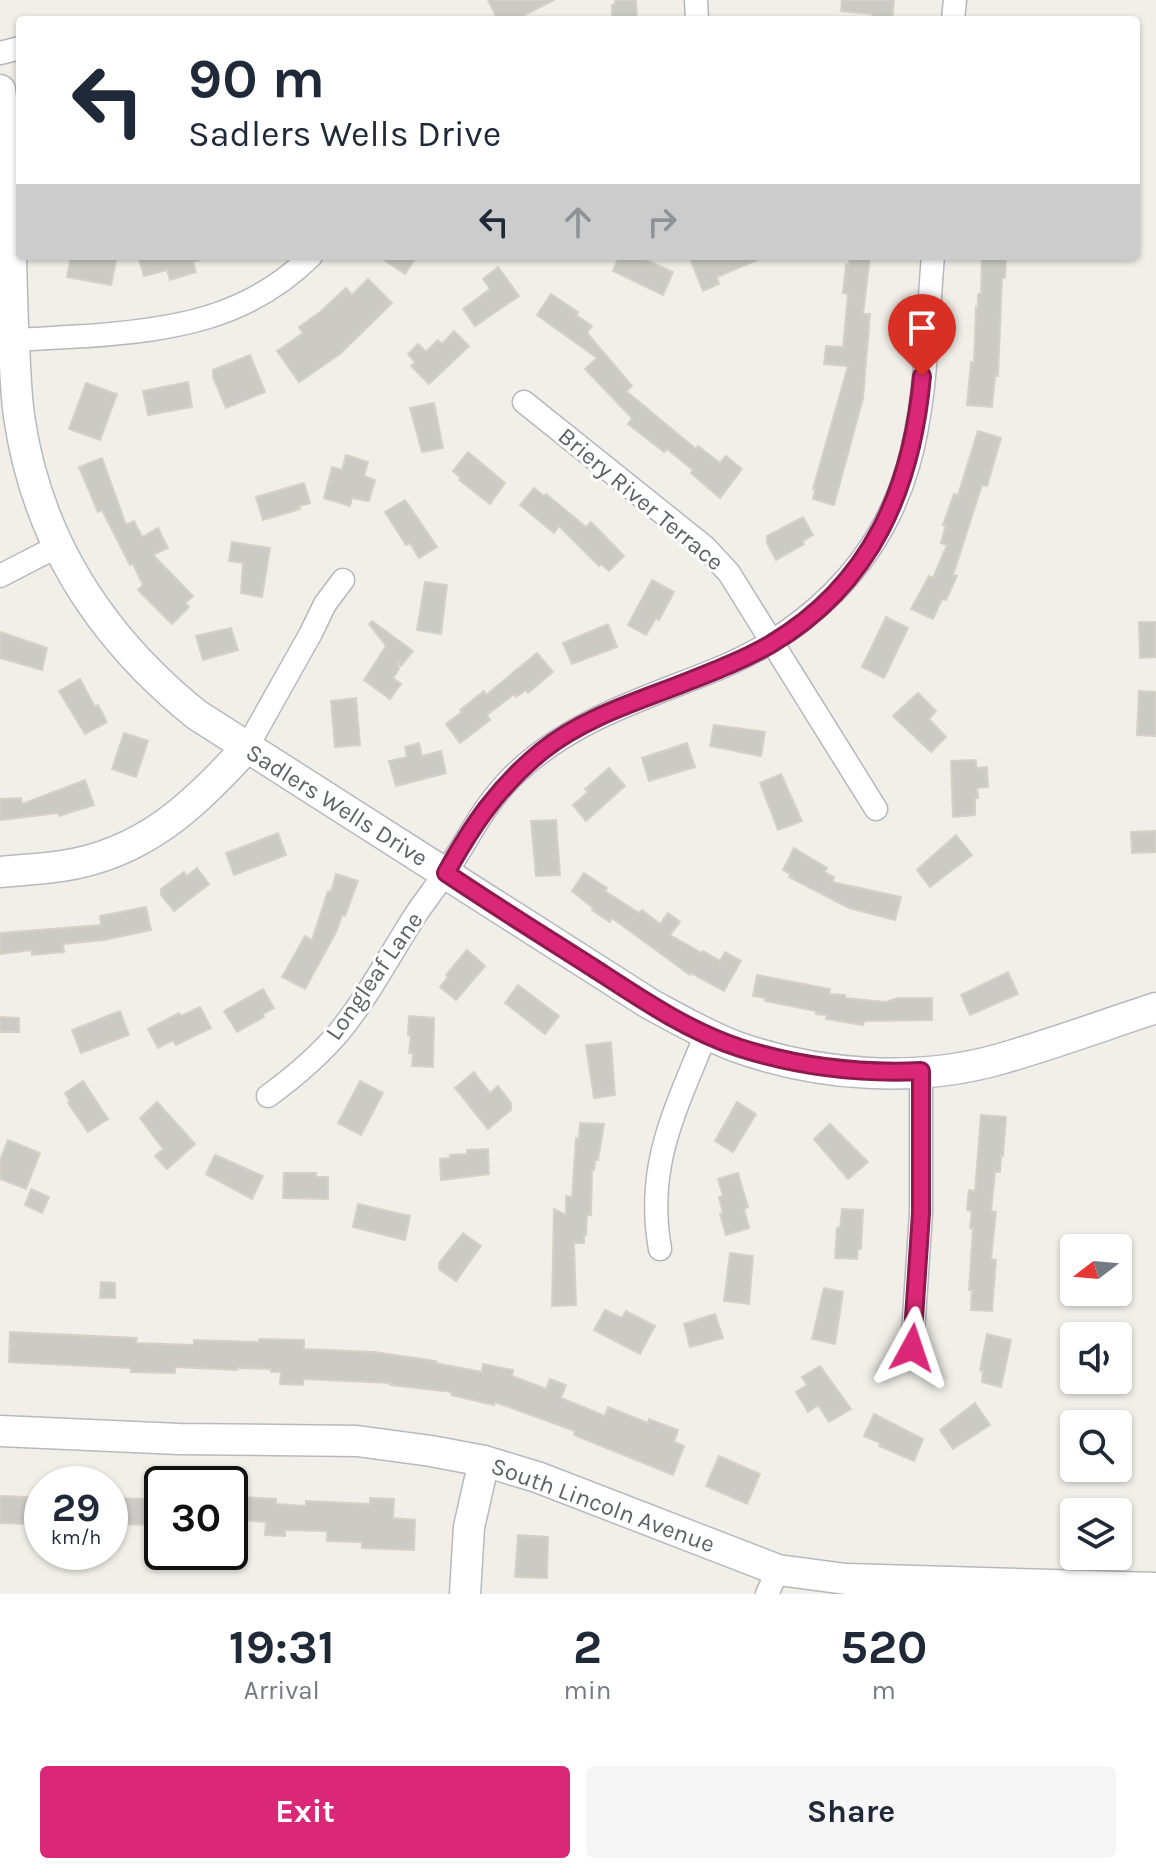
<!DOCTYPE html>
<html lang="en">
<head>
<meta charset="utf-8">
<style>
	body { margin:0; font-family:Karla,sans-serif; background:#f6f6f7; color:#1f2937; height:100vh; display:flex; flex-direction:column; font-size:30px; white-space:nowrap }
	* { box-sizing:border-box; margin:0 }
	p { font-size:26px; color:#747a83 }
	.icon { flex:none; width:44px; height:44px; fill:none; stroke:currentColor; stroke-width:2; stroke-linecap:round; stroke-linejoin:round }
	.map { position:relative; height:1594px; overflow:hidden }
	.drawer { display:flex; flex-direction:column; background:#fff; flex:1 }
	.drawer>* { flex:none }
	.hud { position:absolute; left:16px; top:16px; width:1124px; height:244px; border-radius:8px; box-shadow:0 2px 6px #0004; background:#fff; color:#1f2937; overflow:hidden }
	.needle { width:52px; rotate:254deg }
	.buttons { position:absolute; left:1060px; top:1234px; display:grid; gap:16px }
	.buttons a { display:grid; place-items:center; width:72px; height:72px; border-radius:8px; background:#fff; box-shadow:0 2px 6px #0004; font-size:40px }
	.speed { position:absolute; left:24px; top:1466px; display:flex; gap:16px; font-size:40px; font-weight:700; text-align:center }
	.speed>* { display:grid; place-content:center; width:104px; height:104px; border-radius:50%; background:#fff; box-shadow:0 2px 6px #0004; line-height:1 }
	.speed small { font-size:20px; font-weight:400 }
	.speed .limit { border:4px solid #111; border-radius:12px; background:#fff; color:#111 }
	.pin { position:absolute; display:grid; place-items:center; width:68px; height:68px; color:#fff; margin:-82px -34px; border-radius:50% 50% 50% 0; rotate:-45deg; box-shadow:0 0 8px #0007 }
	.pin .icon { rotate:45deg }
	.me { position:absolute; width:88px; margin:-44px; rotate:5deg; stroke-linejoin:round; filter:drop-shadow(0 0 6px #0008) }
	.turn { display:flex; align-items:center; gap:28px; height:168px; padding:0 40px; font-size:36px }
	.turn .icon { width:104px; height:104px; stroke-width:2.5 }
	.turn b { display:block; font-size:56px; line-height:68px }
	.lanes { display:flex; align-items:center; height:76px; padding:0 40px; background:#0003; justify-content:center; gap:40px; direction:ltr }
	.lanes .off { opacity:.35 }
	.eta { display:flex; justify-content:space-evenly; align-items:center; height:136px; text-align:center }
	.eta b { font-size:48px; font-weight:700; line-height:56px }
	.action { display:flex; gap:16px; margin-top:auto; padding:16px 40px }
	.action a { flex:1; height:92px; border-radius:8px; background:#db2777; color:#fff; font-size:32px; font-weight:700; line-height:92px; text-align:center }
	.action a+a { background:#f6f6f7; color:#1f2937 }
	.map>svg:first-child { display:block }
</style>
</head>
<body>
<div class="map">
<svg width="1156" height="1594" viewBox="0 0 1156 1594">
	<rect width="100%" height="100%" fill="#f1efe8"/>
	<g fill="#cccac5" stroke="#d6d1c6" stroke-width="2">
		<polygon points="488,0 554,0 515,20 498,20"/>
		<polygon points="615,0 636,0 637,19 612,20 612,5 615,5"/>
		<polygon points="842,0 894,0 892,20 871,20 872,14 841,11"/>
		<polygon points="71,256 117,256 111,285 67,277"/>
		<polygon points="138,256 199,256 199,260 193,262 196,272 170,280 167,270 144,276"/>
		<polygon points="378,256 417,256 405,274"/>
		<polygon points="619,256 637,256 673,272 663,295 613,271"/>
		<polygon points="689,256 767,256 717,277 719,284 703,291"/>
		<polygon points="850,256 870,256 863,314 870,314 863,398 834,505 813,499 815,489 813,489 848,366 824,364 826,346 843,347 848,294 843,293 846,264 849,265"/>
		<polygon points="982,256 1006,256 1005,278 1002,278 998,376 995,376 992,407 967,405 971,362 974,362 976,307 978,308 978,294 981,294"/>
		<polygon points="498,267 519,296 475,326 463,309 490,289 483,279"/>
		<polygon points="368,279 392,303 340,354 299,382 277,351 303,333 299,327 320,312 346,288 352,295"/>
		<polygon points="551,294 578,312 576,315 592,326 587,333 632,386 626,391 696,449 698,446 720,463 726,456 742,469 720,498 691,473 693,470 667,449 664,452 628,424 632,418 585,369 597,358 537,315"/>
		<polygon points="454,331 469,346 429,384 411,366 415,362 408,354 418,344 426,352 438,340 442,344"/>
		<polygon points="250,355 265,392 226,408 213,377 213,370"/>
		<polygon points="188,382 192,407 148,415 143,391"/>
		<polygon points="86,383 117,394 100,440 69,429"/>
		<polygon points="434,403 443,448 422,452 410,408"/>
		<polygon points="978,431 1001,438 987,486 982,485 953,575 957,576 946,600 942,599 933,619 911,609 929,576 933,578 947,545 941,543 946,525 943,525 954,494 958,495"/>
		<polygon points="468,452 505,483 490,504 459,480 461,478 453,471"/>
		<polygon points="346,455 368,462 364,476 375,480 369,501 352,498 350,506 324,498 332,467 342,470"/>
		<polygon points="102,458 126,525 134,521 142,537 158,528 168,548 153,555 193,596 185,603 189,607 172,624 138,590 143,585 133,564 130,565 102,510 98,512 79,467"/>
		<polygon points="304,483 310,503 299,506 300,509 263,520 256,497"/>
		<polygon points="534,488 544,496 546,494 586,527 591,522 624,556 609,571 601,564 599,566 559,526 554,533 520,505"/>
		<polygon points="405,500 437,547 419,558 410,543 406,545 385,512"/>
		<polygon points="803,517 813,535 803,541 804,544 776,560 767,543 767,536"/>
		<polygon points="232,542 270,548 262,597 241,593 243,563 229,561"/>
		<polygon points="652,580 674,592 659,620 656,618 646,635 628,625"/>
		<polygon points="425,582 447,585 441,634 417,630"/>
		<polygon points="886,617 908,628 884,678 862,667"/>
		<polygon points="372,621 413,651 401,666 397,661 399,669 393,678 401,684 390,699 364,680 386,646 369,624"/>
		<polygon points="1139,622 1156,622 1156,657 1140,658"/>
		<polygon points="608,624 617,647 572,664 563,643"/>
		<polygon points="231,628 238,650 203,660 196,636"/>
		<polygon points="0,632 47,648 42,670 0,658"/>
		<polygon points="537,653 553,672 528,693 526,690 516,697 514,694 487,715 490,720 460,743 446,724 462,712 460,710 484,691 486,695"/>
		<polygon points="80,679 95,707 98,705 107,722 85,734 59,691"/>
		<polygon points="1139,691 1156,692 1156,736 1137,735"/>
		<polygon points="918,693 936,711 929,719 946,737 931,752 893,716"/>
		<polygon points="356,698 360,745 335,747 331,701"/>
		<polygon points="714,725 765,732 761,756 710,746"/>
		<polygon points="124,733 148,741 136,777 112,769"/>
		<polygon points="419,743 422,756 441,751 446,773 396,786 389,761 407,757 405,747"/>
		<polygon points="687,743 695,767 649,781 642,758"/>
		<polygon points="976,760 976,768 987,767 988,787 977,788 978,798 975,798 975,815 953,817 951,761"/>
		<polygon points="609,768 625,786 586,821 573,805 588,792 585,789"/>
		<polygon points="781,774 802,821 778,830 760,783"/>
		<polygon points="85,780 94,805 59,816 58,813 0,820 0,799 21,798 22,804"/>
		<polygon points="556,820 560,875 536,876 531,821"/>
		<polygon points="1156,831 1156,852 1132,853 1131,832"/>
		<polygon points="278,833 286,855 234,875 226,853"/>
		<polygon points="956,835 972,855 930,887 917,870"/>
		<polygon points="794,848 827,868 824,872 834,877 832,882 901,897 895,920 849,908 789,877 790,874 783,870"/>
		<polygon points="197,868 209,884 174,911 161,895 161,889 184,872 187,876"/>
		<polygon points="584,873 607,888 605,891 639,913 642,910 660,924 668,913 680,922 670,935 702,953 703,951 720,961 725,952 741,961 724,991 691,973 690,975 612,918 610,922 592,910 593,908 572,891"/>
		<polygon points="336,874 358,881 345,916 342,915 337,930 305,989 282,977 305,936 312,940 328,891 331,892"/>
		<polygon points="146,907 151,930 104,940 63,944 64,952 32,955 32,950 0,954 0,933 101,925 100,916"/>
		<polygon points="467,950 485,966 456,1000 440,987 448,977 446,975"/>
		<polygon points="1008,972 1018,994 970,1015 961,995"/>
		<polygon points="757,975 830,989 829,994 845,995 845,998 886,1002 898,998 932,998 932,1020 864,1021 863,1025 826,1019 827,1015 816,1014 816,1011 765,1001 765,998 753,996"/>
		<polygon points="518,985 559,1016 545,1034 505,1003"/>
		<polygon points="263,989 274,1008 263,1014 264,1017 237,1032 224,1011"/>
		<polygon points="200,1007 211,1028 176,1045 173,1040 158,1048 148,1029 179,1013 181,1016"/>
		<polygon points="120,1011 129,1035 81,1053 72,1030"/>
		<polygon points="409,1016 434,1018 433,1067 412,1066 413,1053 409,1053 411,1035 408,1035"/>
		<polygon points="0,1017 19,1018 19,1032 0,1032"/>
		<polygon points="611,1042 615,1095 594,1098 586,1045"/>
		<polygon points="474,1072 490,1093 498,1086 511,1103 511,1110 488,1129 455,1088"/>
		<polygon points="83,1081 108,1119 88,1132 68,1103 70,1102 65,1093"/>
		<polygon points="360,1081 383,1093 361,1135 338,1123"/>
		<polygon points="157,1102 195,1144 167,1169 155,1156 163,1149 140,1118"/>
		<polygon points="737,1102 756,1114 733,1152 715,1141"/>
		<polygon points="981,1115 1006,1117 1003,1156 1001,1155 1000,1172 995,1172 991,1211 996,1212 991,1259 996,1260 992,1311 971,1310 972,1290 969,1290 973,1229 970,1228 972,1211 967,1210 969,1190 975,1191"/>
		<polygon points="580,1123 604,1124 598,1160 595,1160 594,1170 592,1170 591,1215 587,1215 586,1235 584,1235 584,1243 574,1243 576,1305 552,1306 554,1209 566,1215 566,1196 572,1197 576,1138 579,1139"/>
		<polygon points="830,1124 868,1162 848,1179 814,1139"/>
		<polygon points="8,1140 40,1153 26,1189 0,1179 0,1160"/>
		<polygon points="488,1149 489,1174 441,1180 440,1159 450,1158 450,1155 467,1154 467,1150"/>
		<polygon points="215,1155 263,1176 252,1199 206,1174"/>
		<polygon points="284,1173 316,1173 316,1177 328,1177 328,1199 283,1198"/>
		<polygon points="738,1173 748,1207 744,1209 749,1228 726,1235 720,1214 723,1213 719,1197 723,1196 718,1179"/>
		<polygon points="31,1189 49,1197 42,1213 25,1205"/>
		<polygon points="358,1204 410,1216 405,1240 353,1227"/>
		<polygon points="842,1209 863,1210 861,1249 858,1249 857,1259 835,1258 837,1228 840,1228"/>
		<polygon points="463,1233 481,1246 456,1281 439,1269 439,1263"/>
		<polygon points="730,1253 753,1256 749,1304 724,1301"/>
		<polygon points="101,1282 115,1283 115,1298 100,1298"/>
		<polygon points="824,1288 843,1292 835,1344 812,1339"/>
		<polygon points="605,1310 622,1318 626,1311 655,1326 640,1354 594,1330"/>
		<polygon points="715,1314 723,1338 690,1347 684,1324"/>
		<polygon points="10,1332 137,1338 136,1343 194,1345 194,1340 259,1342 259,1339 304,1340 304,1349 374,1352 436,1361 435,1363 482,1372 483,1364 513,1370 512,1376 546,1389 550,1379 566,1385 561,1398 605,1416 608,1407 648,1423 649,1419 678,1430 674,1442 684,1446 673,1475 574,1435 575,1431 495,1402 494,1405 451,1395 452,1392 390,1385 391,1383 303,1379 303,1385 280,1384 281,1372 271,1372 271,1369 237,1368 237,1370 175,1367 175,1373 131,1372 131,1368 9,1362"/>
		<polygon points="987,1334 1011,1340 1001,1387 982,1382 983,1371 980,1370"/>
		<polygon points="820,1366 851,1409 829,1422 818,1405 808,1412 796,1392 807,1385 802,1377"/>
		<polygon points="975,1403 990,1425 953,1449 940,1430"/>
		<polygon points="874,1414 923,1439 914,1461 879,1446 880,1443 864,1436"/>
		<polygon points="719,1456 760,1474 747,1504 706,1486"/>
		<polygon points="0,1496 27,1497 26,1524 0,1523"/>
		<polygon points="242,1497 276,1499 276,1504 306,1506 306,1501 370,1504 370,1498 394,1499 393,1518 415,1520 414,1550 362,1548 362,1542 327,1541 327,1531 285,1530 285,1536 265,1535 266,1522 241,1520"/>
		<polygon points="112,1498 147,1499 146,1504 156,1504 155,1525 111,1524"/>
		<polygon points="518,1535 548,1537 547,1578 515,1577"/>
	</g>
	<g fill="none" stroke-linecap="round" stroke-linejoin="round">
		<defs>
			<g id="street">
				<polyline points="696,0 697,20"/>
				<polyline points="953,20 955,0"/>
				<polyline points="0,53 20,48"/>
				<path d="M1,340C30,340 58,337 87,336C171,330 248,319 311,256"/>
				<polyline points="524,402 705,547 729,573 876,809"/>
				<polyline points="0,576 58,546"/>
				<polyline points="247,747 311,633 325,604 343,580"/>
				<path d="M268,1096C294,1077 319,1056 340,1031C369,995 391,953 416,914C425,901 435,888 444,875C469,839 481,808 513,776C568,722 640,700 710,672C804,635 879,566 908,466C927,401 927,324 933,256"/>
				<path d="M660,1249C645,1165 676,1109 706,1034"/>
				<polyline points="912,1348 921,1213 921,1071"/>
				<polyline points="767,1594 778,1570"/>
			</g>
			<g id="secondary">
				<path d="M0,90C11,167 10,247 13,326C15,356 15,387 19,416C37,541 101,638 197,715L650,1004C678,1019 707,1036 737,1047C819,1076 916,1083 1000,1059C1053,1044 1104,1025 1156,1008"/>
				<path d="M0,872C21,870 42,869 62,866C143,854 194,806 247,747"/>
				<polyline points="0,1431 179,1439 357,1441 431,1451 484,1461 537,1477 778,1570 846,1579 1156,1588"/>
				<polyline points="465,1594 469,1527 484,1461"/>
			</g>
		</defs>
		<use href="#street" stroke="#b5b8bc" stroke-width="25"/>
		<use href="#secondary" stroke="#b6babf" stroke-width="33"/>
		<use href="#street" stroke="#fff" stroke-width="22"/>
		<use href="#secondary" stroke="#fff" stroke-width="30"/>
	</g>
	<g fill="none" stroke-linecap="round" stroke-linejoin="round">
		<defs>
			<path id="route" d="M912,1348L921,1213V1071C859,1074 800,1067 740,1048C688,1031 641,999 595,969C545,937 495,906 446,873C473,824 498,787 542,751C584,717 639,701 689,681C717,670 745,659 771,644C872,584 912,488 922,376"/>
		</defs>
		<use href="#route" stroke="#8e194d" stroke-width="20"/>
		<use href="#route" stroke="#db2777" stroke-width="14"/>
	</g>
	<g text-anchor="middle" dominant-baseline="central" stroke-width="6" stroke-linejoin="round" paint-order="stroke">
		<g font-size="24" fill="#5f6368" stroke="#fff">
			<text transform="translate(641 499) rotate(40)">Briery River Terrace</text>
			<text transform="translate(337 805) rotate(32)">Sadlers Wells Drive</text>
			<text transform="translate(374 976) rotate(-55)">Longleaf Lane</text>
			<text transform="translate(603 1505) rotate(20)">South Lincoln Avenue</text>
		</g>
	</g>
</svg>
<div class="buttons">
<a><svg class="needle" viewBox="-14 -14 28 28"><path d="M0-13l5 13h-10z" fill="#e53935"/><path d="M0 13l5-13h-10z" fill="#747a83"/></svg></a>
<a><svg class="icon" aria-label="sound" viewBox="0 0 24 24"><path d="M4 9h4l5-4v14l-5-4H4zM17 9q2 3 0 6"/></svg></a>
<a><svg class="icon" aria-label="search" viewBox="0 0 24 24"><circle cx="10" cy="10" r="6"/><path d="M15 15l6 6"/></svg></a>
<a><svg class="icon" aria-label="layers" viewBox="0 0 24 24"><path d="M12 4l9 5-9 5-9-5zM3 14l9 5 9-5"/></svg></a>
</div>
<div class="speed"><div>29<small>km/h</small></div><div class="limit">30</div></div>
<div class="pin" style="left:922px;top:376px;background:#d93025"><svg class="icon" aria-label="arrive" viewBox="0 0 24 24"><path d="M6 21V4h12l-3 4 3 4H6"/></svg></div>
<svg class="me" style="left:912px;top:1348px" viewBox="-20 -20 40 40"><path d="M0-17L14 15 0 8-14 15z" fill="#db2777" stroke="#fff" stroke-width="4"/></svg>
<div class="hud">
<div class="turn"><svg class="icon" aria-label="left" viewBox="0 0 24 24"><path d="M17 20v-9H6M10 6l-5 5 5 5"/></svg><div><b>90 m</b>Sadlers Wells Drive</div></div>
<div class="lanes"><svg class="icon" aria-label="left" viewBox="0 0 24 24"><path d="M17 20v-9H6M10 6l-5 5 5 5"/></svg><svg class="icon off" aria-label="ahead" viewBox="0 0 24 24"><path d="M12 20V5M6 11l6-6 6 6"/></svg><svg class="icon off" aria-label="right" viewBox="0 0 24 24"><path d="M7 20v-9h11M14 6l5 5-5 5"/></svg></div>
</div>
</div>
<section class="drawer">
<div class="eta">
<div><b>19:31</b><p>Arrival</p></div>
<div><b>2</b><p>min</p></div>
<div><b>520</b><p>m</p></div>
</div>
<div class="action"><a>Exit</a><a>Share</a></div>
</section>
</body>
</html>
